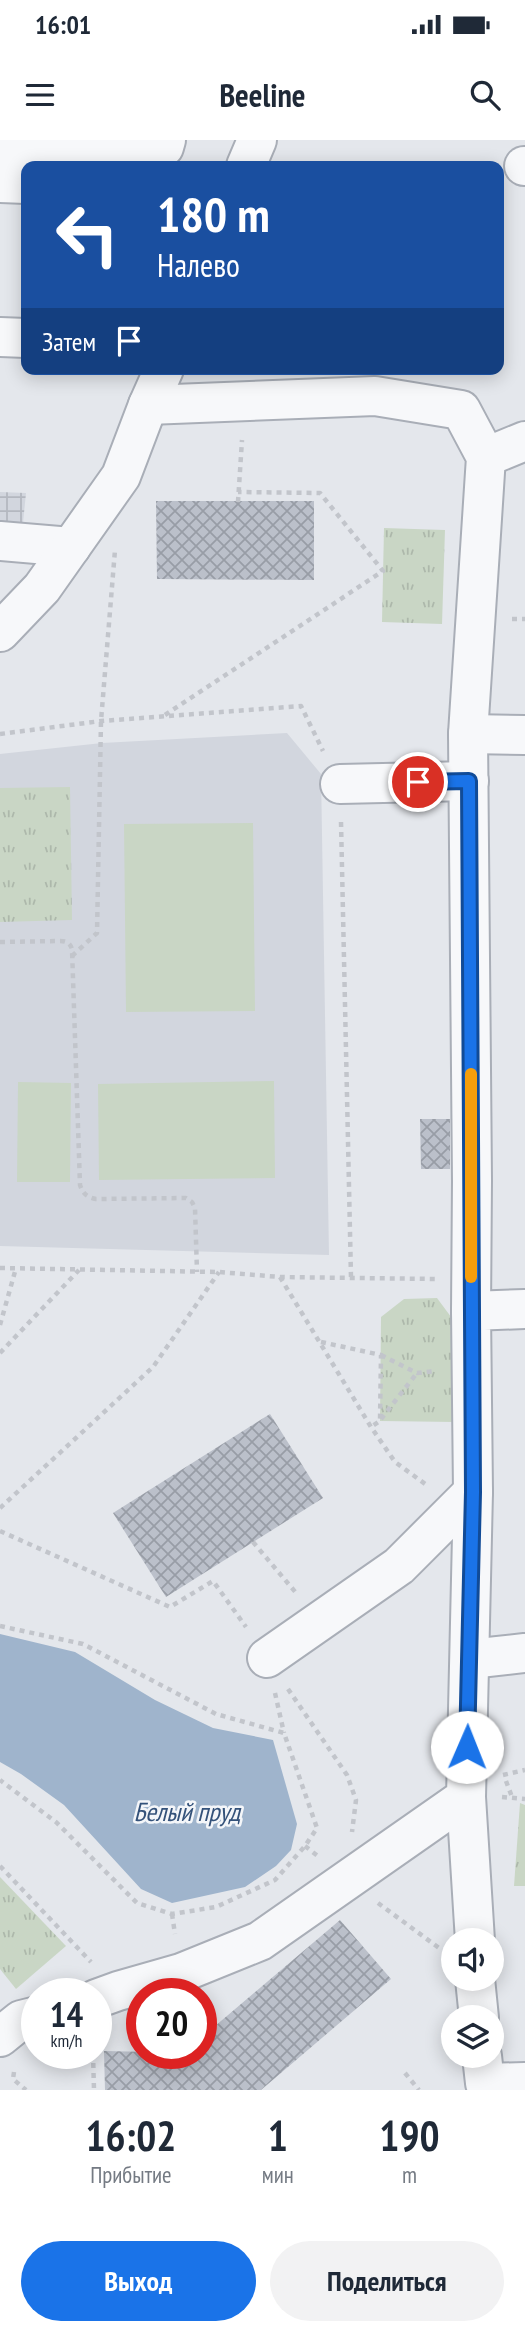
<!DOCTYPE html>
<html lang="ru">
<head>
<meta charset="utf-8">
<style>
	body { margin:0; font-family:"PT Sans Narrow",sans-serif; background:#f2f2f3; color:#1f2937; height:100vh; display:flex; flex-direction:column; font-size:26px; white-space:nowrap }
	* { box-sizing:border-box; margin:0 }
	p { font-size:23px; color:#747a83 }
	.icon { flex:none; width:38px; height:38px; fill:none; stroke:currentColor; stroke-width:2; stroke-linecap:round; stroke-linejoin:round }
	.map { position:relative; height:1950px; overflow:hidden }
	.panel { display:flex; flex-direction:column; background:#fff; flex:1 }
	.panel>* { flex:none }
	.banner { position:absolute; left:21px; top:21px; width:483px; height:214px; border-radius:14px; box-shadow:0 4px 18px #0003; background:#1a4fa0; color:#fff; overflow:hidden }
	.fabs { position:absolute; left:441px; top:1788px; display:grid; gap:14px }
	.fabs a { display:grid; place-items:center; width:63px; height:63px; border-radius:50%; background:#fff; box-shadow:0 4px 18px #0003; font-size:35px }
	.speed { position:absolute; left:21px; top:1838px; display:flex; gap:14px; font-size:35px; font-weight:700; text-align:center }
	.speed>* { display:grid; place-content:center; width:91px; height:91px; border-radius:50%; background:#fff; box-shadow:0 4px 18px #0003; line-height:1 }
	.speed small { font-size:18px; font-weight:400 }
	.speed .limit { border:10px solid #d22; background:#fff; color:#111 }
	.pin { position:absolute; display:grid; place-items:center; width:60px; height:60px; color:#fff; margin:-30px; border:4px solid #fff; border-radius:50%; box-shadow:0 2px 7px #0007 }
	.me { position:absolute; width:77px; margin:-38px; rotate:1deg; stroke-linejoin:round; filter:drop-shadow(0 0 5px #0008) }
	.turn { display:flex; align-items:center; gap:24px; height:147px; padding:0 21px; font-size:32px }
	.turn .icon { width:91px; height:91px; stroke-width:2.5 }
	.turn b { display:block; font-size:49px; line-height:60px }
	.then { display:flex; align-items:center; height:66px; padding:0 21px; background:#0003; gap:14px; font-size:26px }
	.eta { display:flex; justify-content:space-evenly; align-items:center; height:119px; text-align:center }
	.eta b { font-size:42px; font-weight:800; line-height:49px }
	.button { display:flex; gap:14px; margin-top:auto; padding:14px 21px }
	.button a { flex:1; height:80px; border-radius:42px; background:#1a73e8; color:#fff; font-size:28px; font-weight:800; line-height:80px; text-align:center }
	.button a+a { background:#f2f2f3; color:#1f2937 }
	.status { display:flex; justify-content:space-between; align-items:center; height:49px; padding:0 35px; background:#fff; direction:ltr }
	.status svg { height:19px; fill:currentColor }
	header { display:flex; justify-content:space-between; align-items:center; height:91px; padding:0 21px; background:#fff; font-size:32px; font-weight:800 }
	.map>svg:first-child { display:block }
</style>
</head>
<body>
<div class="status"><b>16:01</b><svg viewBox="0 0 49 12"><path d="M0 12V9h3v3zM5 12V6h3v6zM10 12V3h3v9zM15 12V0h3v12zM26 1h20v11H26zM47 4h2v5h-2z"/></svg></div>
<header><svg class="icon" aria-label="menu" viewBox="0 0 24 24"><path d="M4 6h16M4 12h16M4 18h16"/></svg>Beeline<svg class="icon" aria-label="search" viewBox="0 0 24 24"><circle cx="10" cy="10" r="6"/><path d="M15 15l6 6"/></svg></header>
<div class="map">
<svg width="525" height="1950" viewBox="0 0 525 1950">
	<defs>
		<pattern id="industrial-grid" width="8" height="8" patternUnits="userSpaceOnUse" patternTransform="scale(1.75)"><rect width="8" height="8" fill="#d2d6de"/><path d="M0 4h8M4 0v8" fill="none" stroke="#b4b8c0"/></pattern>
		<pattern id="park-tufts" width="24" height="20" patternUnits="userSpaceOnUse" patternTransform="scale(1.75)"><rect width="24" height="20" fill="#c9d6c5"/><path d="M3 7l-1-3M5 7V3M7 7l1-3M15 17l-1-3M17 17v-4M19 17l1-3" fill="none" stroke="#adb8ab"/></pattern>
		<pattern id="building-cross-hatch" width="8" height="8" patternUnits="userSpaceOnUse" patternTransform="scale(1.75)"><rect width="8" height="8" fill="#bbc0ca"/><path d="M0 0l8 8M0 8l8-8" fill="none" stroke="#989da6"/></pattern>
	</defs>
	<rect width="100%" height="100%" fill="#e4e7ec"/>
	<polygon fill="#d2d6de" points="287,593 321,634 329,1115 0,1106 0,614 102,603"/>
	<polygon fill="url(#industrial-grid)" points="0,352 26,353 23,383 0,382"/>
	<g fill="#c9d6c5">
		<polygon points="253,683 255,871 126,872 124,684"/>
		<polygon points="274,941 275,1038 99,1040 98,944"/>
		<polygon points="18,942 71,943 70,1042 17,1042"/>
	</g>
	<g fill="url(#park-tufts)">
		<polygon points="384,388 445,390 442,484 382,482"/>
		<polygon points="70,647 72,780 0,782 0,648"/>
		<polygon points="437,1158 457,1185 455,1282 380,1281 381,1177 404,1159"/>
		<polygon points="520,1663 525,1665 525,1746 514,1746"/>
		<polygon points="0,1737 66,1806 16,1849 0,1829"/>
	</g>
	<polygon fill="#9fb4cc" points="0,1494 75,1512 155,1560 213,1588 273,1600 297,1684 291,1710 276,1726 245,1747 172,1763 141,1749 64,1665 21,1634 0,1622"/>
	<g fill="url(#building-cross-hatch)">
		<polygon points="156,361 314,361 314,440 157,439"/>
		<polygon points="420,979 450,979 450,1029 421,1029"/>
		<polygon points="270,1274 323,1358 166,1457 113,1373"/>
		<polygon points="340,1780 391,1839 261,1950 105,1950 104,1911 201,1913 201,1898"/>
	</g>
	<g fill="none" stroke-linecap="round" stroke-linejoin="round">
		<defs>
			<g id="minor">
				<polyline points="0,11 164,7 166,0"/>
				<polyline points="246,26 257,0"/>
				<polyline points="524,26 525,26"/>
				<polyline points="0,43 26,44"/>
				<polyline points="0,197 26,198"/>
				<polyline points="148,265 375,256 461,270 486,317 468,594 472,1041 471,1171"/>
				<polyline points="486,317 525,301"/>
				<polyline points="0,401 71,407"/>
				<polyline points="0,492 42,448 121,336 148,265 164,229"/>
				<polyline points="468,594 525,595"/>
				<polyline points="340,644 469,641"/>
				<polyline points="267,1518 399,1426 473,1352"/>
				<polyline points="470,1519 525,1513"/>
				<polyline points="466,1657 475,1801"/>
				<polyline points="475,1839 479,1878"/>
				<polyline points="96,1859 118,1851 181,1833 260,1801 466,1657 473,1352 471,1171 525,1169"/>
				<polyline points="0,1897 21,1880 37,1876"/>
				<polyline points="482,1916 485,1943 525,1942"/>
			</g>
		</defs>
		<use href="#minor" stroke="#a9aeb7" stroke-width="42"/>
		<g stroke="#c2c5cb" stroke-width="4.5" stroke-dasharray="5 5" stroke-linecap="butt">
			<polyline points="238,362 242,300"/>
			<polyline points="512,479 525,479"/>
			<polyline points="165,575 383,431 320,353 238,352"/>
			<polyline points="0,594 101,581 301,566 323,611"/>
			<polyline points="341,682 351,1138"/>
			<path d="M0,802L60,801C67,801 70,803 72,809L80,1045C83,1054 87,1057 96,1059L186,1058L192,1062L195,1068L197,1132"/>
			<polyline points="72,816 97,793 101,581 115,410"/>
			<polyline points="0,1128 219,1132 280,1137 436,1139"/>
			<polyline points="280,1137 371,1287 395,1322 428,1346"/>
			<polyline points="0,1185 16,1128"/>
			<polyline points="321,1202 381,1215 380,1281 371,1287"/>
			<polyline points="0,1213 79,1130"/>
			<polyline points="381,1215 417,1233 436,1231"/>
			<polyline points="381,1279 417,1233"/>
			<polyline points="0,1368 153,1227 219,1132"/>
			<polyline points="0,1391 170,1467 213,1441 246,1487"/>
			<polyline points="253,1402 297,1454"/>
			<polyline points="0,1486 83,1504 216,1574 284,1593 317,1688 305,1706 275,1740 216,1767 172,1774 137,1763 56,1682 0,1640"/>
			<polyline points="288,1549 347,1635 356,1660 352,1692"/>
			<polyline points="275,1553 284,1593"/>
			<polyline points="503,1635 525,1630"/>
			<polyline points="506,1641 512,1657"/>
			<polyline points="502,1657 525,1659"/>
			<polyline points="305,1706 319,1717"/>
			<polyline points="0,1726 91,1822"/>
			<polyline points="378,1763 439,1808"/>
			<polyline points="172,1774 175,1794"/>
			<polyline points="93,1913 94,1950"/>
			<polyline points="14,1932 13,1939 26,1950"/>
			<polyline points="405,1933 419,1950"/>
		</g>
		<use href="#minor" stroke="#f7f8fa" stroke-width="38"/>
	</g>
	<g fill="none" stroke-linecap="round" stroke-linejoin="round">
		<defs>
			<polyline id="route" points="418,642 469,641 473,1352 467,1607"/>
		</defs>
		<use href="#route" stroke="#114b97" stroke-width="18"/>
		<use href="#route" stroke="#1a73e8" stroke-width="12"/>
		<polyline stroke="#f59e0b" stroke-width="12" points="471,1137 471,934"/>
	</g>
	<g text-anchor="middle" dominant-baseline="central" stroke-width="5" stroke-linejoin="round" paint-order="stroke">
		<g font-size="26" font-style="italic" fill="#34527a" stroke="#f4f6f9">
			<text x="187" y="1671">Белый пруд</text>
		</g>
	</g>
</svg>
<div class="fabs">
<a><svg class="icon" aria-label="sound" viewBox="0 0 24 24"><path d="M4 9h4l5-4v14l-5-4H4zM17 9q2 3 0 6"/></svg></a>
<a><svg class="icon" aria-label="layers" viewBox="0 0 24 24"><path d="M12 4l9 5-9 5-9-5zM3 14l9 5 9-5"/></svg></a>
</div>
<div class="speed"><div>14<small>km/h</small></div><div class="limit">20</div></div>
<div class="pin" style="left:418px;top:642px;background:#d93025"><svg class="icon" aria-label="arrive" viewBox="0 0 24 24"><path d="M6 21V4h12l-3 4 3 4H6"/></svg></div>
<svg class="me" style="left:467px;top:1607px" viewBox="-20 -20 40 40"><circle r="19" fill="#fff"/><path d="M0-13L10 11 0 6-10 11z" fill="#1a73e8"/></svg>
<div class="banner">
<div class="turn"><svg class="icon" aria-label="left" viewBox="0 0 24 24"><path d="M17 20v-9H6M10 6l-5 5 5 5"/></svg><div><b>180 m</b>Налево</div></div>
<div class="then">Затем<svg class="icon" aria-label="arrive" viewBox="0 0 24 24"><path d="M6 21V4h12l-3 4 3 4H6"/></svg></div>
</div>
</div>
<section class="panel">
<div class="eta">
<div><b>16:02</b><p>Прибытие</p></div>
<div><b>1</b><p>мин</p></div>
<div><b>190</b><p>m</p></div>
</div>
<div class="button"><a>Выход</a><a>Поделиться</a></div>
</section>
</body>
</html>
